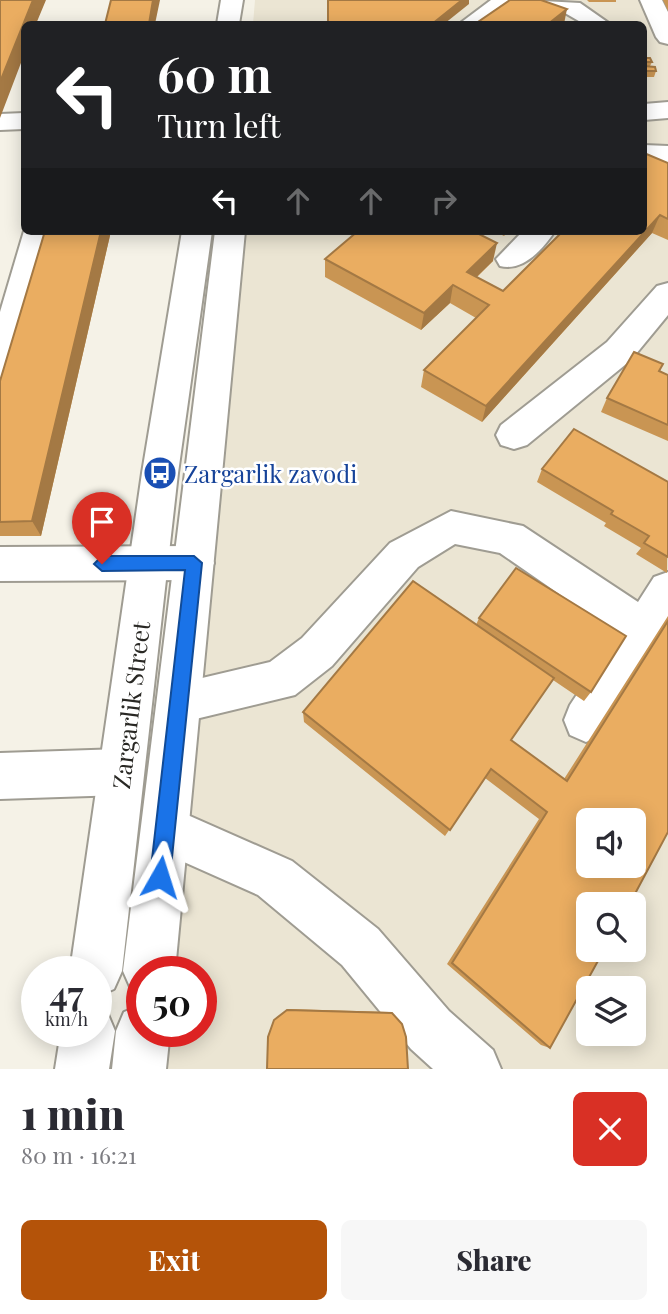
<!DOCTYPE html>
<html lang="en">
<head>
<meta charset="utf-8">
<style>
	body { margin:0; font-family:"Playfair Display",serif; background:#f7f7f7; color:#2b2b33; height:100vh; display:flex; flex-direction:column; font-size:26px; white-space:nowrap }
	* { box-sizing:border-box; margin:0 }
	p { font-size:23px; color:#7c7c81 }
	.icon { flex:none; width:38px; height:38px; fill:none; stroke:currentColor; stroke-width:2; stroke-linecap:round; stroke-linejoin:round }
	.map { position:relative; height:1069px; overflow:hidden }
	.drawer { display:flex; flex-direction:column; background:#fff; flex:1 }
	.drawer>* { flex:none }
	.hud { position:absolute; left:21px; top:21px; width:626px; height:214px; border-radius:10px; box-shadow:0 4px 18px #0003; background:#202124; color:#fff; overflow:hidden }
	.buttons { position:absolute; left:576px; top:808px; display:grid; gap:14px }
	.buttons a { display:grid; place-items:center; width:70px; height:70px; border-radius:10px; background:#fff; box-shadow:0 4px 18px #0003; font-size:35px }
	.speed { position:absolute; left:21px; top:956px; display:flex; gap:14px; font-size:35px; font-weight:700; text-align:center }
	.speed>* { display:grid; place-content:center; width:91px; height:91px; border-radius:50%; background:#fff; box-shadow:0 4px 18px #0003; line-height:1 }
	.speed small { font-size:18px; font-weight:400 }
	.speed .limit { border:10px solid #d22; background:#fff; color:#111 }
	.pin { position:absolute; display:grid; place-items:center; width:60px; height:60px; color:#fff; margin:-72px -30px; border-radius:50% 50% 50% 0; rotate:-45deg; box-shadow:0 0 7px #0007 }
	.pin .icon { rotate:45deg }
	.me { position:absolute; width:77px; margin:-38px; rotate:6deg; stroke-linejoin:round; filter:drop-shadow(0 0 5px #0008) }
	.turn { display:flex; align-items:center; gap:24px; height:147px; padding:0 21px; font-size:32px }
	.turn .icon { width:91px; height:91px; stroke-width:2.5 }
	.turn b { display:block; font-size:49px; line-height:60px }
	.lanes { display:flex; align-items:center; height:66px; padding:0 21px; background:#0003; justify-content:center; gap:35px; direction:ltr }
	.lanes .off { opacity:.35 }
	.round { display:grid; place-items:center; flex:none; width:74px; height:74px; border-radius:10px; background:#f7f7f7 }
	.overview { display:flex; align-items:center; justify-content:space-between; height:119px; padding:0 21px }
	h1 { font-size:42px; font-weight:800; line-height:52px }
	.primary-button { display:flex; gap:14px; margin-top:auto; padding:14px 21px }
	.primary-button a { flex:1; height:80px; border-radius:10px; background:#b45309; color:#fff; font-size:28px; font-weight:800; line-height:80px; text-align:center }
	.primary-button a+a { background:#f7f7f7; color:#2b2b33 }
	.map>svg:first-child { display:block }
</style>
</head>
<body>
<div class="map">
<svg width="668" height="1069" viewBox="0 0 668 1069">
	<rect width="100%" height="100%" fill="#f5f2e7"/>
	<path fill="#ebe5d3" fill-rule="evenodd" d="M255,0H668V1069H139L143,1031H201V971H149L230,231H644V24H253ZM588,821H634V866H588ZM588,905H634V950H588ZM588,989H634V1034H588Z"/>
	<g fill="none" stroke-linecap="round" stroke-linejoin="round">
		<defs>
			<g id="minor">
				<polygon points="491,0 523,0 484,24 459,24"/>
				<polygon points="525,0 580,3 610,24 584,24 565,13 528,5"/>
				<polygon points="640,0 662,0 668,12 668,44 660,42 656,37"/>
				<polygon points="668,102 668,118 644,120 644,104"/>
				<polygon points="24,113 24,129 0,130 0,114"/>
				<polygon points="644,145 668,146 668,162 644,161"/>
				<polygon points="24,231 54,231 17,367 12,376 0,379 0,312"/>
				<path d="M523,231H555C543,249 523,272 500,266L496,259Z"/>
				<polygon points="668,283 668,315 631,360 527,445 514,449 501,445 496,435 501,425 607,342 657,286"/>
				<polygon points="451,511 523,526 638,602 654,577 668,572 668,626 602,735 586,742 570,735 564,720 570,705 617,634 500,553 455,544 418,567 332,666 295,695 179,723 164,717 157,702 164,687 270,662 302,638 390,543"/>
				<polygon points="194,546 208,551 214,563 208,575 194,580 0,581 0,547"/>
				<polygon points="121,749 137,756 144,772 137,788 121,795 0,799 0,753"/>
				<polygon points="165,805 292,861 378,929 449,1011 493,1050 501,1069 433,1069 411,1049 342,965 258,895 148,846 141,829 148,812"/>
			</g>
			<g id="major">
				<polygon points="221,0 243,0 239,24 217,24"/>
				<polygon points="182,231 212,231 178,473 122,971 114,989 96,997 96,971 70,971 142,473"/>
				<polygon points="215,231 245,231 175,971 142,971 142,994 131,989 123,971"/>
				<polygon points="142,1005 142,1031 170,1031 166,1069 112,1069 116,1031 124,1012"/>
				<polygon points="96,1008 107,1012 115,1031 109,1069 55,1069 61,1031 96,1031"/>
			</g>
		</defs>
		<use href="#minor" stroke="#9f9c92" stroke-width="4"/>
		<use href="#major" stroke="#9f9c92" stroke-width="4"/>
		<use href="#minor" fill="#fff" fill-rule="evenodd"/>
		<use href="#major" fill="#fff" fill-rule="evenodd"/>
	</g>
	<g fill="#c99553">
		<polygon points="587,0 616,0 616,2 589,2"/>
		<polygon points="663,0 668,0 668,11"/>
		<polygon points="644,58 652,62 650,66 656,71 654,77 644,77"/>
		<polygon points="668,163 668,240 652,233 482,422 421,387 424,370 476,318 450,303 421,330 325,277 325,259 493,261 477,277 503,291"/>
		<polygon points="45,231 111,231 41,536 0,536 0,381"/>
		<polygon points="494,231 509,231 504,236"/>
		<polygon points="660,371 668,375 668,441 601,412 607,398"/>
		<polygon points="542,469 668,482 667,573 636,554 641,548 604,526 606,523 537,482"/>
		<polygon points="668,616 668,832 550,1048 541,1045 447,964 539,819 485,778 445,836 304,722 303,712 476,625 479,618 591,692 584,701 553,680 511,740 564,779"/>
		<polygon points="289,1009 389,1012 392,1013 287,1010"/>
	</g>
	<g fill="#a47944">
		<polygon points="33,0 46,0 36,24 24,24 24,55 0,118 0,82"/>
		<polygon points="153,0 160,0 155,24 149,24"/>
		<polygon points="462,0 469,0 469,4 444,24 432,24"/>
		<polygon points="567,9 564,24 548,24"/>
		<polygon points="660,215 652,233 482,422 486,406"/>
		<polygon points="101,231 111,231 41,536 32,521"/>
		<polygon points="497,243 493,261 463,290 467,272"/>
		<polygon points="453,285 450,303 421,330 424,313"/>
	</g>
	<g fill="#eaad61" stroke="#a47944" stroke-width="2" fill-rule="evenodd">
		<polygon points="0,0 33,0 0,82"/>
		<polygon points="111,0 153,0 149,24 105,24"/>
		<polygon points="328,0 462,0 432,24 328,24"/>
		<polygon points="510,0 541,0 567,9 548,24 475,24"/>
		<polygon points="644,58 650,58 652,62 644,62"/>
		<polygon points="644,66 655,67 656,71 644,71"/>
		<polygon points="644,153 668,163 668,219 660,215 486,406 424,370 489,305 453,285 424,313 325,259 358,231 473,231 497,243 467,272 503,291 563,231 644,231"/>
		<polygon points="45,231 101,231 32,521 0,522 0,381"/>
		<polygon points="634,352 663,364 659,371 668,375 668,425 607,398"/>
		<polygon points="574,429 668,482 668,557 644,543 649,536 611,514 613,511 542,469"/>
		<polygon points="516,568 626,636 591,692 479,618"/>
		<path d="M413,581L554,678L511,740L567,781L668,621V832L629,905H588V950H604L550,1048L452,963L547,812L491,769L450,830L303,712ZM588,821H634V866H588Z"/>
		<polygon points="287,1010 392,1013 402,1024 406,1037 408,1069 267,1069 268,1037 274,1020"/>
	</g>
	<polygon fill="#1a73e8" stroke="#114b97" stroke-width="2" points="102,556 194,556 202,563 170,877 167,884 160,887 153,884 150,877 185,570 102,571 94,564"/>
	<defs>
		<symbol id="bus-disc" viewBox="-11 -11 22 22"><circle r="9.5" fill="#1a4fb4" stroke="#fff"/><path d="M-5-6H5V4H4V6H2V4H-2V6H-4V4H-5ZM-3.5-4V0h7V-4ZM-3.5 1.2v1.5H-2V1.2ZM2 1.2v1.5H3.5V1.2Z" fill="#fff"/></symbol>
	</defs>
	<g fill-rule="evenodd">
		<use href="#bus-disc" x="141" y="454" width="38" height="38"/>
	</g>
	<g text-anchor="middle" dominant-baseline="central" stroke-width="5" stroke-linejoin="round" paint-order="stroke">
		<g font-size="24" fill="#164399" stroke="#fff" text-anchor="start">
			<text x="184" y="473">Zargarlik zavodi</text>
		</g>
		<g font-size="24" fill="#292824" stroke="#fff">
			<text transform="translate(130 705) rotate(-83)">Zargarlik Street</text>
		</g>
	</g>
</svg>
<div class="buttons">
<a><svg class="icon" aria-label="sound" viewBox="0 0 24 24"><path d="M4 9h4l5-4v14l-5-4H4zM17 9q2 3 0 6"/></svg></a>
<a><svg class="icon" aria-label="search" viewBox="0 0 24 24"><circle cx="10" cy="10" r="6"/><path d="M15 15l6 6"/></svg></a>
<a><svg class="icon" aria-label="layers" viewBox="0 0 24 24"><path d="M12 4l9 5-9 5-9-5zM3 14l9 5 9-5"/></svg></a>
</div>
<div class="speed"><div>47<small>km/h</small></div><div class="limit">50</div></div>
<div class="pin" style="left:102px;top:564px;background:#d93025"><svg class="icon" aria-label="arrive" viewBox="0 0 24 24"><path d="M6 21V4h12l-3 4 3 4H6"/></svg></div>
<svg class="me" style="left:160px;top:877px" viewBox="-20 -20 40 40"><path d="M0-17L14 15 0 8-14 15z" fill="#1a73e8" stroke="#fff" stroke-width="4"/></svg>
<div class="hud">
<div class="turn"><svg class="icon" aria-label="left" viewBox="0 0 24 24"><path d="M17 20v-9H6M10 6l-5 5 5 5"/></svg><div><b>60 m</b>Turn left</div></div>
<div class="lanes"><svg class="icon" aria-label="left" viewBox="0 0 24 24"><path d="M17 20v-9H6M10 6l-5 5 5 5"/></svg><svg class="icon off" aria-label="ahead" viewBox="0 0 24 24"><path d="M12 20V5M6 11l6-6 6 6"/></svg><svg class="icon off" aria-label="ahead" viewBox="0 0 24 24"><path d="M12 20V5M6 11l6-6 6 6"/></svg><svg class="icon off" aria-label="right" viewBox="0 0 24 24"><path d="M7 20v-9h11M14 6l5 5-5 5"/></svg></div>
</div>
</div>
<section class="drawer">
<div class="overview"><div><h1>1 min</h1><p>80 m · 16:21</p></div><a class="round" style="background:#d93025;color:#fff"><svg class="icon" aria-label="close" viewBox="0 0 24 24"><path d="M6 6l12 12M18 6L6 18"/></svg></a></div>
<div class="primary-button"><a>Exit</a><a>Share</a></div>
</section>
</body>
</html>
